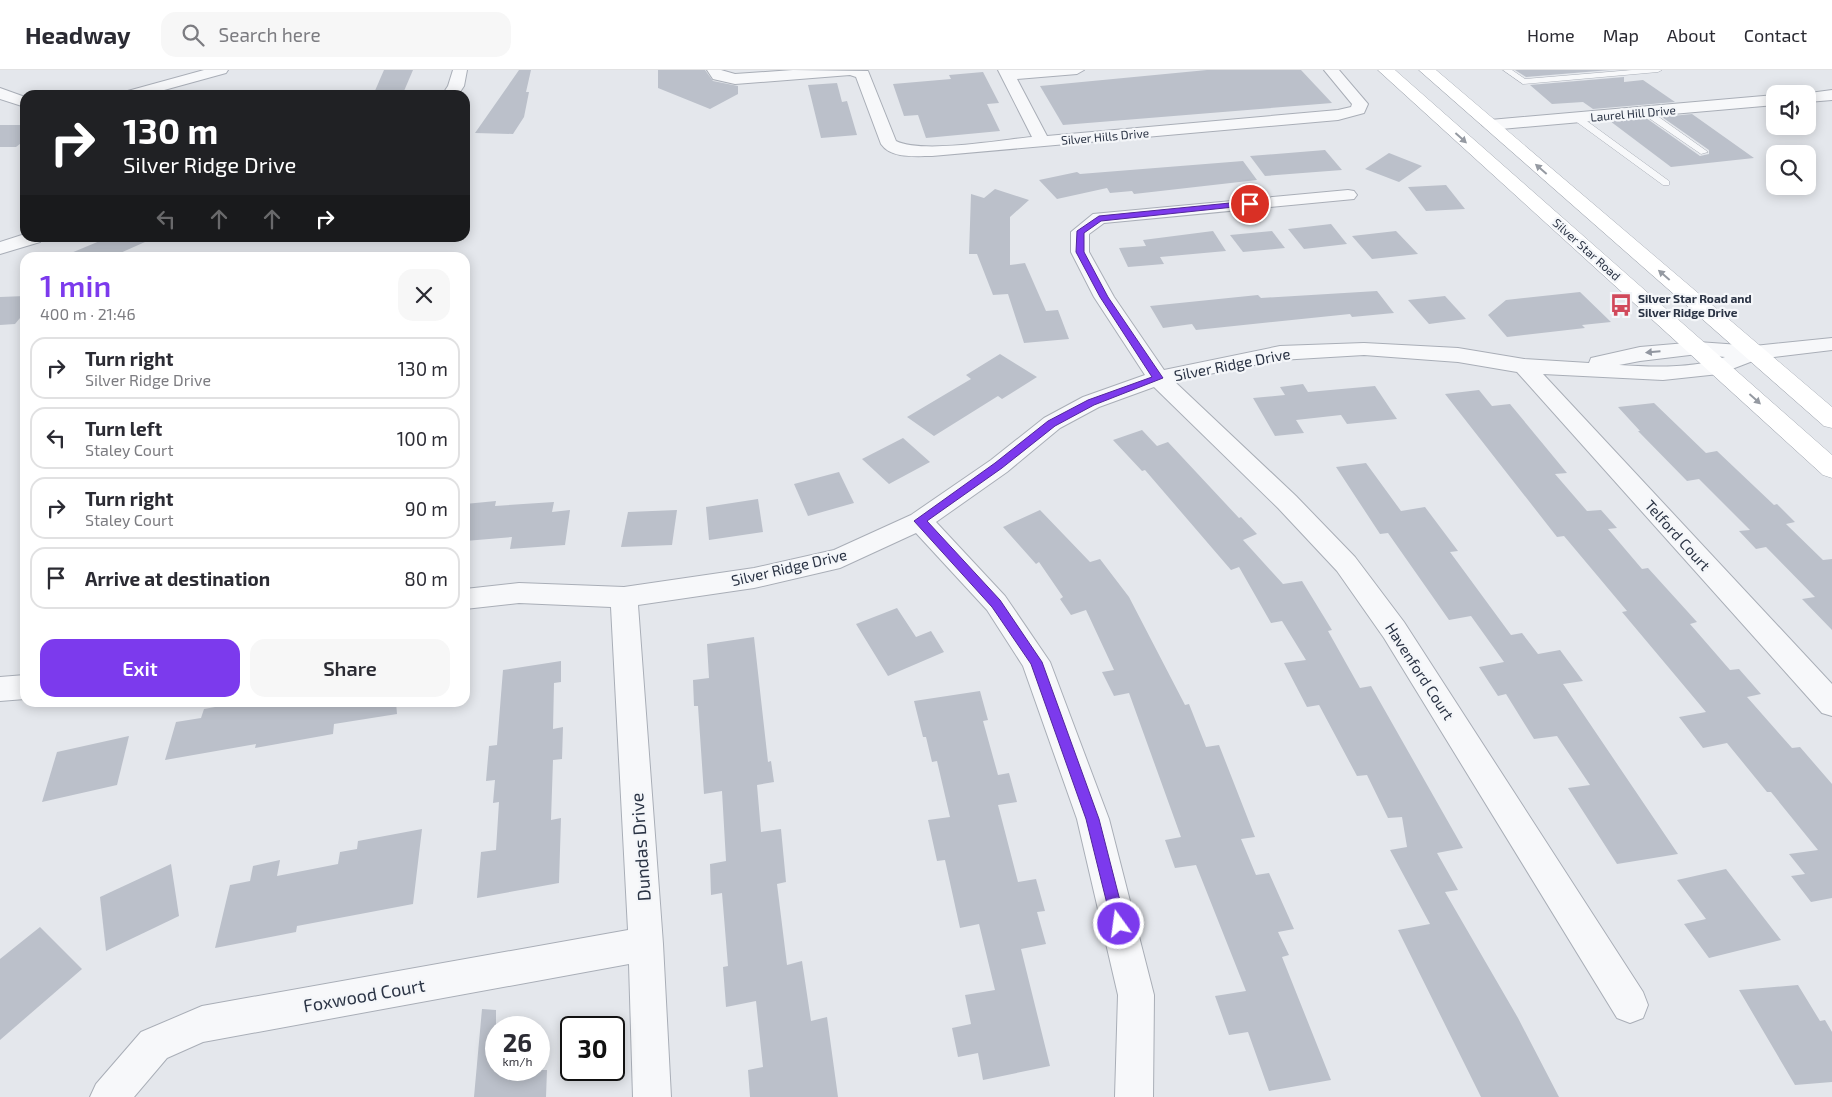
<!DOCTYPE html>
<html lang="en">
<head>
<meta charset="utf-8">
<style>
	body { margin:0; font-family:"Exo 2",sans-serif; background:#f7f7f7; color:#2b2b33; height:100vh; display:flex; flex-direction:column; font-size:19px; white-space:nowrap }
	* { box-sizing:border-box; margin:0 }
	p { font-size:16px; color:#7c7c81 }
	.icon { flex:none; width:28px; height:28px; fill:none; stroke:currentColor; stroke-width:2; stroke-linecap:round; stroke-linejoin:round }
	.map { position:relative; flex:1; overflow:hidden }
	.details { position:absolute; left:20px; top:182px; width:450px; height:455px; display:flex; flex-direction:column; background:#fff; border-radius:15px; box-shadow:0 2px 12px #0003 }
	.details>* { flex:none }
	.guide { position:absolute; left:20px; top:20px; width:450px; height:152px; border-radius:15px; box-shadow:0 2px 12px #0003; background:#202124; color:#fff; overflow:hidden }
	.controls { position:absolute; left:1766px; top:15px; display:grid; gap:10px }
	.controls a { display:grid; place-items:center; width:50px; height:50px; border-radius:10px; background:#fff; box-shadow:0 2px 12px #0003; font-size:25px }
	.speed { position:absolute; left:485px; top:946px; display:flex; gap:10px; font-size:25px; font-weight:700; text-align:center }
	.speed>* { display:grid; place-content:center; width:65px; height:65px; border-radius:50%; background:#fff; box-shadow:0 2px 12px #0003; line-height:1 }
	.speed small { font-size:12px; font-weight:400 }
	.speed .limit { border:2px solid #111; border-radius:8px; background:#fff; color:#111 }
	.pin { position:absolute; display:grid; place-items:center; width:42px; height:42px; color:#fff; margin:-21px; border:2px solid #fff; border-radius:50%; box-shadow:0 1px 5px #0007 }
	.me { position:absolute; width:55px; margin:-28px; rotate:346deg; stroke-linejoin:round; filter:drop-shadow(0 0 4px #0008) }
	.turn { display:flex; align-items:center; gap:18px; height:105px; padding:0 20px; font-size:22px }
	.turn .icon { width:65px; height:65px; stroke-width:2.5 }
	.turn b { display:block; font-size:35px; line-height:42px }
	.lanes { display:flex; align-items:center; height:48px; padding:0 20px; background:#0003; justify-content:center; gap:25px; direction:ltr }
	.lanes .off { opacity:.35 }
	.round { display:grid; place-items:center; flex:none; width:52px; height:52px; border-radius:15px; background:#f7f7f7 }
	.overview { display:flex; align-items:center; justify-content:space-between; height:85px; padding:0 20px }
	h1 { font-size:30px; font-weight:600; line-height:38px; color:#7c3aed }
	.button { display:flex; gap:10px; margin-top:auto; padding:10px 20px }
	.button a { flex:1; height:58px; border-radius:15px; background:#7c3aed; color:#fff; font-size:20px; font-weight:600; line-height:58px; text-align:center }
	.button a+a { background:#f7f7f7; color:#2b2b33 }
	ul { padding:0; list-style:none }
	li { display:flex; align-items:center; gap:15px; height:62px; margin:0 10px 8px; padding:0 10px; border:2px solid #e1e1e2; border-radius:15px }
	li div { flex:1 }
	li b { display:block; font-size:19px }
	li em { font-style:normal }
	header { display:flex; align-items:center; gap:30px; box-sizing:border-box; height:70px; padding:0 25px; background:#fff; border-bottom:1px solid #e1e1e2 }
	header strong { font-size:24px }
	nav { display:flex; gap:28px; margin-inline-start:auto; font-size:18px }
	.search { width:350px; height:45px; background:#f7f7f7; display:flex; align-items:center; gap:12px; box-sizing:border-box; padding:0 18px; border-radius:15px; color:#7c7c81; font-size:19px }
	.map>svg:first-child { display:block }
</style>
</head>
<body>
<header>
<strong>Headway</strong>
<div class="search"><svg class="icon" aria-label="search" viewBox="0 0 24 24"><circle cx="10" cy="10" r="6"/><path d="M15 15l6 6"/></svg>Search here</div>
<nav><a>Home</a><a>Map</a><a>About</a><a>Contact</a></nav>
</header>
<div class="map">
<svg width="1832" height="1027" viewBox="0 0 1832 1027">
	<rect width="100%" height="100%" fill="#e4e7ec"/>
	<g fill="#bbc0ca">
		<polygon points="384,0 413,0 404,21 374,23"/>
		<polygon points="519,0 531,0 526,22 529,22 524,47 513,64 475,63"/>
		<polygon points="658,0 705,0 713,11 738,16 738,24 710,39 658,18"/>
		<polygon points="1207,0 1301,0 1332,33 1063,55 1040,16"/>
		<polygon points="1515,0 1610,0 1526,7"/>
		<polygon points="983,2 999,33 987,34 1000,61 926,68 918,45 904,46 893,14 951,9 949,5"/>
		<polygon points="1624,7 1624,12 1643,10 1675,32 1593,39 1583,32 1552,34 1530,15"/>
		<polygon points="837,13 842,32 847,31 857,65 821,68 808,15"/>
		<polygon points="1692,44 1754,88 1671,97 1610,51 1646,48 1700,86 1709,84 1709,80 1662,47"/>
		<polygon points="0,55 25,55 25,70 16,77 0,77"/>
		<polygon points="1325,80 1342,100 1265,106 1250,86"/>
		<polygon points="1389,83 1422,96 1399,112 1365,99"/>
		<polygon points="1243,91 1257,110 1134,124 1132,121 1110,123 1107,118 1057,129 1039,110 1077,102 1080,104"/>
		<polygon points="1446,115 1465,139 1426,141 1408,117"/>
		<polygon points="995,119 1029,130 1010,147 1010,195 1025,193 1046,241 1058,240 1069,269 1024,273 1008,224 993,225 977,184 969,184 971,124 984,128"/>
		<polygon points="1331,154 1347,174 1304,179 1288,159"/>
		<polygon points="1213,161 1226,181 1160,187 1164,194 1128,197 1119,178 1146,176 1143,170"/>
		<polygon points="1272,161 1285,178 1243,182 1230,165"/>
		<polygon points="1396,161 1418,184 1372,189 1352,166"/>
		<polygon points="107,168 154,168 109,188 59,188"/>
		<polygon points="1377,221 1394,243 1352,247 1350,244 1196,260 1192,254 1163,258 1150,236 1258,225 1261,228"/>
		<polygon points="1580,222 1611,252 1582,255 1585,258 1507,267 1488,245 1506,230"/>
		<polygon points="25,226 25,242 15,254 0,255 0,227"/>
		<polygon points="1445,226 1466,249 1429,254 1408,230"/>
		<polygon points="1000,284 1037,307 1002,329 998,326 934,366 907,347 971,309 966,305"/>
		<polygon points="1303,314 1308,322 1375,316 1397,349 1347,354 1341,345 1296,350 1304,363 1275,366 1253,328 1285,325 1280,317"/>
		<polygon points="1479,320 1492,336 1510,334 1567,403 1555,404 1587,441 1601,440 1617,458 1608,459 1642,499 1648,498 1697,552 1690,554 1730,600 1739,599 1761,624 1747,627 1792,678 1800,677 1832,714 1832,828 1811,832 1791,806 1805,804 1789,784 1818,780 1771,722 1767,722 1727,673 1703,678 1679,647 1706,642 1622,542 1627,541 1564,466 1557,467 1445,324"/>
		<polygon points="1654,333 1706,383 1717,381 1774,435 1777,434 1795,452 1786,454 1823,490 1832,489 1832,560 1802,529 1815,527 1766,477 1756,479 1739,461 1750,460 1699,409 1687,411 1638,361 1640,361 1618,337"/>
		<polygon points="1142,360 1157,376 1168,372 1239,448 1241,447 1257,464 1243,470 1283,514 1302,511 1332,560 1328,561 1360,618 1371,616 1463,778 1437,783 1458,820 1445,822 1518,948 1559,1027 1481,1027 1398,860 1430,854 1390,780 1407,777 1402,747 1388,748 1367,705 1357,706 1319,635 1307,637 1284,593 1306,590 1282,551 1271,553 1239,497 1231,500 1145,400 1142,401 1113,370"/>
		<polygon points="903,368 930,392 889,414 862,389"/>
		<polygon points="1366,393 1401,441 1425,437 1458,481 1450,482 1511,565 1522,563 1538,584 1560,580 1583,611 1563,614 1678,784 1617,794 1568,718 1590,715 1557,666 1534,669 1506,624 1498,626 1479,597 1504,592 1471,546 1449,550 1388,463 1380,464 1336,397"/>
		<polygon points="839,402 854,433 808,446 794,414"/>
		<polygon points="758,429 763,462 709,470 706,437"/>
		<polygon points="496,431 495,436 554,432 552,442 570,440 565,475 510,479 512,467 465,471 465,434"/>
		<polygon points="677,440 672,475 621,477 628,442"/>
		<polygon points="1040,440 1090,492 1100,489 1129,527 1185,635 1189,634 1206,677 1219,675 1255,767 1241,769 1256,805 1269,803 1294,859 1278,862 1289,885 1282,887 1331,1010 1269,1021 1248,962 1229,965 1215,926 1246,921 1196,795 1175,798 1165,770 1181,767 1129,623 1114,626 1102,602 1114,600 1086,540 1071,545 1060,529 1063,527 1039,492 1036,494 1003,457"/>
		<polygon points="897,538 916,567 931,561 944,582 888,606 856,554"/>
		<polygon points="754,567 768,692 771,691 774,712 757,715 761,762 781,759 786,812 777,814 787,895 802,891 811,951 827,947 838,1027 750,1027 748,1000 763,997 756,931 726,937 723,897 728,896 722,823 711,825 710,794 726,791 722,721 704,724 698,636 694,636 693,610 709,608 707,574"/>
		<polygon points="561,591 561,612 554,613 553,659 563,657 562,689 553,690 551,750 561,748 559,813 477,828 481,782 496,780 499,732 493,733 495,710 486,711 489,676 497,675 503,600"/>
		<polygon points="980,621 988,650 983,651 998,705 1009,703 1017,732 998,735 1018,812 1036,809 1045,841 1037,842 1046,874 1021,879 1050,996 983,1010 978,983 958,987 952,958 971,954 965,925 995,920 979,854 960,858 945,790 937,791 928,750 950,747 937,691 932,692 926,667 923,667 914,631"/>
		<polygon points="243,632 396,632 397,644 334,654 333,664 255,678 256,674 165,690 176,652 201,648 204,639"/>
		<polygon points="129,666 117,715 42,732 57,682"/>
		<polygon points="422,759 413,834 297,856 296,862 215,878 230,815 250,811 253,796 280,790 277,806 338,794 340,782 357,779 358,771"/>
		<polygon points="171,794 179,846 106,881 100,827"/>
		<polygon points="1726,799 1781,870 1709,888 1684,854 1706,849 1677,810"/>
		<polygon points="40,857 82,899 0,970 0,889"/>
		<polygon points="1798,915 1820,951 1825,950 1832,962 1832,1012 1795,1015 1739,920"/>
		<polygon points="482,939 496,940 496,1000 547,1000 546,1027 474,1027"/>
	</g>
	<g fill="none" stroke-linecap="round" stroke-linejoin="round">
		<defs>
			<g id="service">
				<polygon points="1503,0 1512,0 1525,9 1632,0 1662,0 1658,2 1523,14"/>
				<polygon points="1643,40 1649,40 1708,82 1701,84 1643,44"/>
				<polygon points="1574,46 1580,46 1669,111 1669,115 1663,115 1574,50"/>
			</g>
			<g id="minor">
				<polygon points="204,0 228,0 226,3 146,25 121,25 124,22"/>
				<polygon points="453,0 467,0 464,16 458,25 442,25 448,16"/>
				<path d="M707,0H721L735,4L793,0L868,1L896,71C922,84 1001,70 1032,67L998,0H1084L1077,4L1017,9L1047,66L1338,40L1351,37L1352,34L1324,0H1339L1368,34L1364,43L1338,50L932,86C916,86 891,89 881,74L856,7L850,5L735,14L713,9Z"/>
				<polygon points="0,18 25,27 25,37 0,29"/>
				<polygon points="1832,20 1832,30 1808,32 1808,24 1802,24"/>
				<polygon points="1775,25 1775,35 1490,60 1482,55 1490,50"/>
				<path d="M1348,120L1354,121L1357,125L1354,129L1104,153L1089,164V182L1114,227L1164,300L1280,276L1364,273L1458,278L1524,289L1589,293L1591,288L1640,277L1698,272L1754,276L1832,268V280L1758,289L1719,304L1663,310L1543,304L1832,614V646L1822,643L1517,302L1458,292L1364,285L1280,290L1174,311L1296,426L1355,487L1404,552L1643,922L1648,935L1643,948L1630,953L1617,948L1384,568L1337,501L1278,438L1154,317L1099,337L1060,358L1007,402L936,452L1005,526L1050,592L1109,749L1154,925L1153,1027H1115L1118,925L1077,749L1023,596L987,540L916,463L840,498L754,518L638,535L663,874L671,1027H633L629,894L203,972L167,988L134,1027H90L96,1014L141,962L202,936L628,860L611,537L519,533L465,539V519L519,513L624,517L754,498L834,480L911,445L991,390L1044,348L1083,327L1145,305L1094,227L1071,182V162L1093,144ZM1698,284L1725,287C1696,299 1650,297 1619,295L1640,291Z"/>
				<polygon points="25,164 25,168 42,168 40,172 0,184 0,172"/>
				<polygon points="25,605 25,629 0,631 0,607"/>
			</g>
			<g id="secondary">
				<polygon points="1378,0 1395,0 1832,385 1832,408 1823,405"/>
				<polygon points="1419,0 1436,0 1832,337 1832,358 1824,356"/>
			</g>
		</defs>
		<use href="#service" stroke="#a9aeb7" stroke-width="1"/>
		<use href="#minor" stroke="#a9aeb7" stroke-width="2"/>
		<use href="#secondary" stroke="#a9aeb7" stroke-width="1"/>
		<use href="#service" fill="#f7f8fa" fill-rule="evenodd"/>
		<use href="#minor" fill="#f7f8fa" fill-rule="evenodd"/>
		<use href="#secondary" fill="#fff" fill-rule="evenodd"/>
	</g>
	<defs><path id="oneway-solid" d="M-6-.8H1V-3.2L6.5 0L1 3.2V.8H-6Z" transform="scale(1.25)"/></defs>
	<g fill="#959aa2">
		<use href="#oneway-solid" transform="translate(1461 68) rotate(42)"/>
		<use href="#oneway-solid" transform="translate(1541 99) rotate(-139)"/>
		<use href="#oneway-solid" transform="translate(1664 205) rotate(-139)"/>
		<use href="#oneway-solid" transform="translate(1755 329) rotate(42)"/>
	</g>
	<use fill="#9196a0" href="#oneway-solid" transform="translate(1653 282) rotate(175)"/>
	<polygon fill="#7c3aed" stroke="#51269a" points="1250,131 1253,132 1253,135 1101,151 1084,163 1084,182 1108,227 1163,308 1094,335 1055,356 1002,398 927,451 1000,530 1042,592 1099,749 1126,854 1124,859 1119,861 1114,859 1112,854 1086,749 1031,594 992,537 914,451 995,393 1048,351 1088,330 1152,307 1100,227 1076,182 1077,161 1099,146"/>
	<defs>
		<symbol id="bus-bare" viewBox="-9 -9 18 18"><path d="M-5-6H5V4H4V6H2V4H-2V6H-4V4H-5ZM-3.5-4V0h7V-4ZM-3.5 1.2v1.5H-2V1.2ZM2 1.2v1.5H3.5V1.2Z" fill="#d1495b" stroke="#f4f6f9" stroke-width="2.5" paint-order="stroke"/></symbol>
	</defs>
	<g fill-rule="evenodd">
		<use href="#bus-bare" x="1605" y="219" width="32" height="32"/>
	</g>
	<g text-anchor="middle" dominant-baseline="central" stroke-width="4.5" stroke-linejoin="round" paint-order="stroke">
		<g font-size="12" fill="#2b3445" stroke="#f4f6f9">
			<text transform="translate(1633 43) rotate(-5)">Laurel Hill Drive</text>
			<text transform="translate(1105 66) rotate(-5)">Silver Hills Drive</text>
			<text transform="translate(1587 179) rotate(42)">Silver Star Road</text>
		</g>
		<g font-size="12" font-weight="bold" fill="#2b3445" stroke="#f4f6f9" text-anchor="start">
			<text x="1638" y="228">Silver Star Road and<tspan x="1638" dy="14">Silver Ridge Drive</tspan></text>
		</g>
		<g font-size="15" fill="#2b3445" stroke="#f4f6f9">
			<text transform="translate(1232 294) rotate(-11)">Silver Ridge Drive</text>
			<text transform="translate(1678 465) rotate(48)">Telford Court</text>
			<text transform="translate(789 497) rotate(-13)">Silver Ridge Drive</text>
			<text transform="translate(1420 601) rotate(57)">Havenford Court</text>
		</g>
		<g font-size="18" fill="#2b3445" stroke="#f4f6f9">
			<text transform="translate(640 777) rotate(-94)">Dundas Drive</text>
			<text transform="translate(364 925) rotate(-10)">Foxwood Court</text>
		</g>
	</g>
</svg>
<div class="controls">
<a><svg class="icon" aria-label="sound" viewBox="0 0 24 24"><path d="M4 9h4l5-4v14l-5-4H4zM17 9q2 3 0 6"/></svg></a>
<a><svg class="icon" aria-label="search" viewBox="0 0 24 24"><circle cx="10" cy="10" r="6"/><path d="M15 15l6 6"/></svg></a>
</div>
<div class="speed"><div>26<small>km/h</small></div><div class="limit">30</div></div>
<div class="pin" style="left:1250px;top:134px;background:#d93025"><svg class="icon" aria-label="arrive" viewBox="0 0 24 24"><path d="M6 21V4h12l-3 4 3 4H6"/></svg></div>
<svg class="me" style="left:1119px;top:854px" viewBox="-20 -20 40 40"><circle r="17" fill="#7c3aed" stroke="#fff" stroke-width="3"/><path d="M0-11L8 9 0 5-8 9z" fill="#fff"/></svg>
<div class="guide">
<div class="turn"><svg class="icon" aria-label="right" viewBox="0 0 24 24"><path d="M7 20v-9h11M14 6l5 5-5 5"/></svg><div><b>130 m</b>Silver Ridge Drive</div></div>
<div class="lanes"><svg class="icon off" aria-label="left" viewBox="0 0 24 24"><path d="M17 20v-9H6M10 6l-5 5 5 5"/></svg><svg class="icon off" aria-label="ahead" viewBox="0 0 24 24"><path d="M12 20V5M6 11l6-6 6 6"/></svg><svg class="icon off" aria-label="ahead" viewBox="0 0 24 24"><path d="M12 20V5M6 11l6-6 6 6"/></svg><svg class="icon" aria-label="right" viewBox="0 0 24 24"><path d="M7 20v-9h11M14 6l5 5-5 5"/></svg></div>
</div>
<section class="details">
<div class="overview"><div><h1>1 min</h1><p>400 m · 21:46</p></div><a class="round"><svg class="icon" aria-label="close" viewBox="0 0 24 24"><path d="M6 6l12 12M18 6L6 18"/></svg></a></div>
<ul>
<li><svg class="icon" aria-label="right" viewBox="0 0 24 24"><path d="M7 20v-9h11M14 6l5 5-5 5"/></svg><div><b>Turn right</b><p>Silver Ridge Drive</p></div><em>130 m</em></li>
<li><svg class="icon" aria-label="left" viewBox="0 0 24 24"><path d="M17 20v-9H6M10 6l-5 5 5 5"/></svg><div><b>Turn left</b><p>Staley Court</p></div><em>100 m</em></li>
<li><svg class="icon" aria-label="right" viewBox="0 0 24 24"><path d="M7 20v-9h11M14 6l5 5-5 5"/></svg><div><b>Turn right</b><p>Staley Court</p></div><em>90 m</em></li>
<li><svg class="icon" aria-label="arrive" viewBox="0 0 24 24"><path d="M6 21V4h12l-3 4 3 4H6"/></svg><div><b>Arrive at destination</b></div><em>80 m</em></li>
</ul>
<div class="button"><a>Exit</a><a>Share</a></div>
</section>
</div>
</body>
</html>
